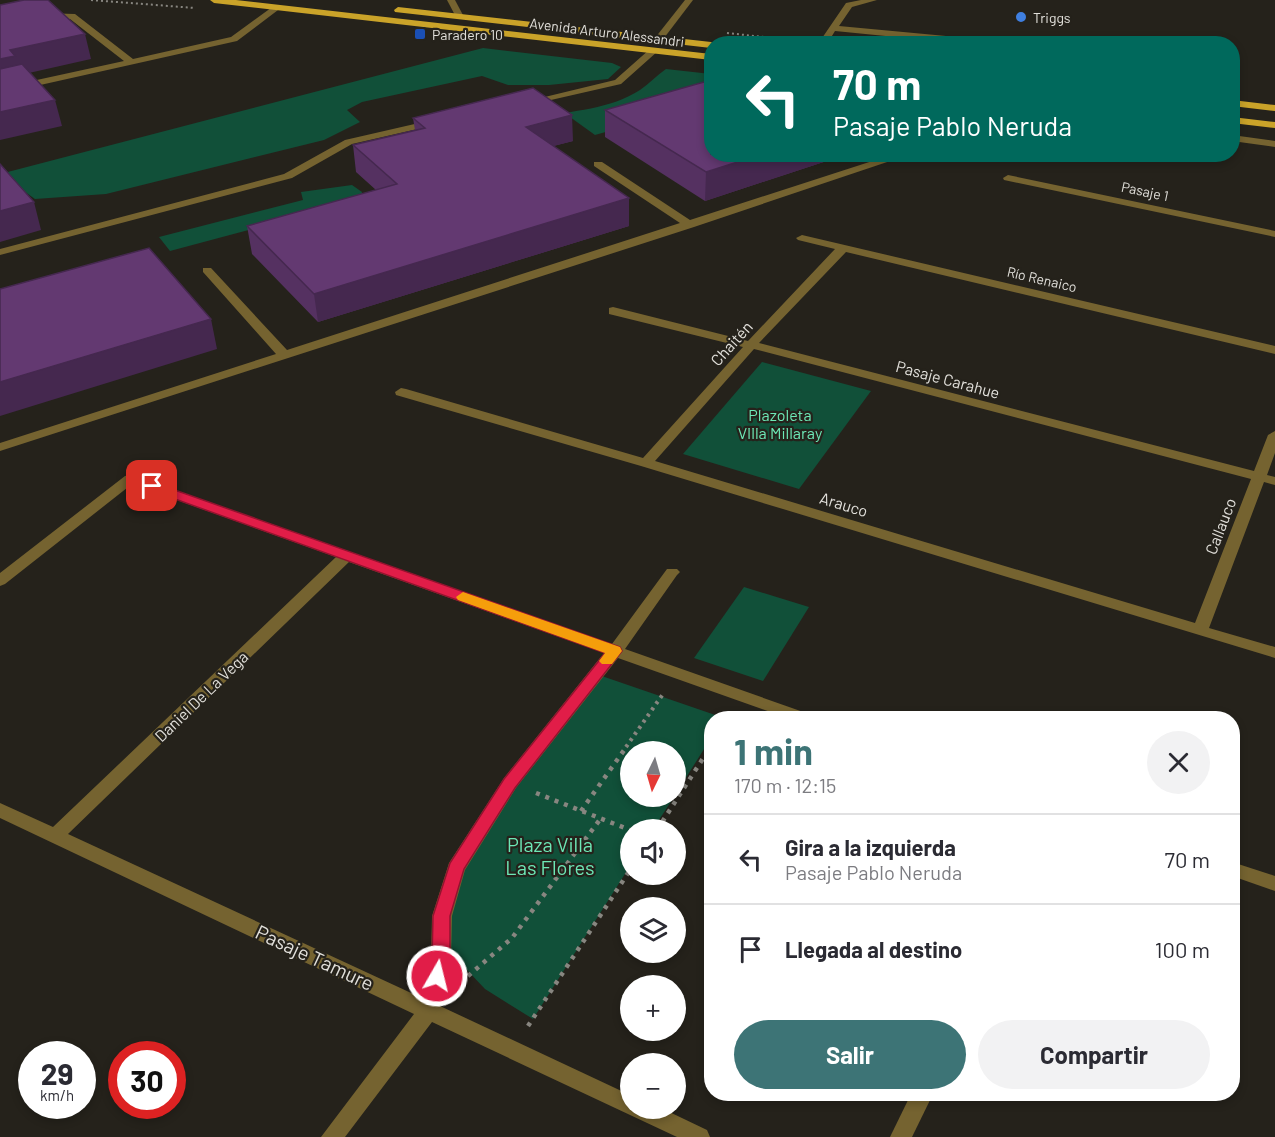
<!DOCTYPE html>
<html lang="es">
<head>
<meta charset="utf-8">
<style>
	body { margin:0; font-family:Barlow,sans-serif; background:#f2f2f3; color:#2b2b33; height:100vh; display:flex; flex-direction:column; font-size:22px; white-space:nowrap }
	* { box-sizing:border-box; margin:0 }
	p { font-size:20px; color:#7c7c81 }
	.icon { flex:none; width:33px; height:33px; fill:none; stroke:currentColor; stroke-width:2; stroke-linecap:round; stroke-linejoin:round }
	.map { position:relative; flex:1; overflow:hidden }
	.drawer { position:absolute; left:704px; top:711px; width:536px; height:390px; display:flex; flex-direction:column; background:#fff; border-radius:24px; box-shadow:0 3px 9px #0003 }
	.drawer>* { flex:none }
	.guide { position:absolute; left:704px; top:36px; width:536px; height:126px; border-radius:24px; box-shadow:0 3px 9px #0003; background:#00695c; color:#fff; overflow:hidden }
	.needle { width:39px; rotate:185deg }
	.buttons { position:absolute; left:620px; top:741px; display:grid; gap:12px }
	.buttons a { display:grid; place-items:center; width:66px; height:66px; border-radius:50%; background:#fff; box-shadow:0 3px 9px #0003; font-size:30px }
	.speed { position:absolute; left:18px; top:1041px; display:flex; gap:12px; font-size:30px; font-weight:700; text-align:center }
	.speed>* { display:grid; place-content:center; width:78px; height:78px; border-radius:50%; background:#fff; box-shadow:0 3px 9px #0003; line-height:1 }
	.speed small { font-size:15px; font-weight:400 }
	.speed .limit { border:9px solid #d22; background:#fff; color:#111 }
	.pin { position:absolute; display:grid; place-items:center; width:51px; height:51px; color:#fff; margin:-26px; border-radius:12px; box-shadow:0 3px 9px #0006 }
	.me { position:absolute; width:66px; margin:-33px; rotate:8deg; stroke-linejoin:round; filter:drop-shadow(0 0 4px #0008) }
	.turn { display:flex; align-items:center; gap:21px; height:126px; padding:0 30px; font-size:27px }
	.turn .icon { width:78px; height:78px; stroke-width:2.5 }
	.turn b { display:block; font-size:42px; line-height:51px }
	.round { display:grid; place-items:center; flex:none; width:63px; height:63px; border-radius:32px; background:#f2f2f3 }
	.overview { display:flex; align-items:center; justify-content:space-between; height:102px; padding:0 30px }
	h1 { font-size:36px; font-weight:700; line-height:45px; color:#3d7476 }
	.action { display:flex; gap:12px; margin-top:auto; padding:12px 30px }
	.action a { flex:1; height:69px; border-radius:36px; background:#3d7476; color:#fff; font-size:24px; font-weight:700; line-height:69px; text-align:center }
	.action a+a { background:#f2f2f3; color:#2b2b33 }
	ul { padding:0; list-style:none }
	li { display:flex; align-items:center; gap:18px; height:90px; padding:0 30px; border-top:2px solid #e1e1e2 }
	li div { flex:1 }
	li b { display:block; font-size:22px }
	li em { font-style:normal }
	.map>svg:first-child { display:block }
</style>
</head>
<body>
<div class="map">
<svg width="1275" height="1137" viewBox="0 0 1275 1137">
	<rect width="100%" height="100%" fill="#25221b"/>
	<g fill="#115039">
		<polygon points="483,48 612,63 621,67 608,79 549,85 508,85 482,76 362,102 347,110 360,122 324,140 106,194 35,199 0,174"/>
		<path d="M666,69L711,74V102L595,135L570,117H538C572,111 611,109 640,90C649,84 657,75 666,69Z"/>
		<polygon points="352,185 362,192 361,200 170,251 159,237 303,200 301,192"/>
		<polygon points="762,362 871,391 799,489 683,454"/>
		<polygon points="744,587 809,607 763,681 694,658"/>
		<polygon points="593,673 724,718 711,718 711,738 675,795 675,752 630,752 630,796 674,797 653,829 630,830 630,866 533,1019 485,989 448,950 454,887 483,822"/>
	</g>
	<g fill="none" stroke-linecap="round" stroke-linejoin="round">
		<g stroke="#888680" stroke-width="2" stroke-dasharray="2 3" stroke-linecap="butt">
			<polyline points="91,0 195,8"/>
			<polyline points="727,33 800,41"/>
		</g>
		<polyline stroke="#888680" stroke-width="4" stroke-dasharray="3 4.5" stroke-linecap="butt" points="626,747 663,694"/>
		<g stroke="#888680" stroke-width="4.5" stroke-dasharray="4 6" stroke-linecap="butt">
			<polyline points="536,793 630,830"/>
			<polyline points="581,811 627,746"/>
			<polyline points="657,830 711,746"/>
			<polyline points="468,976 512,938 601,818"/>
			<polyline points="528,1026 630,870"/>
		</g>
		<g fill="#756330" fill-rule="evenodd">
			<polygon points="447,0 455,0 464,17 463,19 457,19"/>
			<polygon points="861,0 877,0 852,7 839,26 946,36 950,39 946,42 835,31 827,44 818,44 846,3"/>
			<polygon points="275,5 282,7 237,41 0,94 0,88 124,61 70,19 45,18 42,17 42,13 75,14 133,59 231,37"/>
			<polygon points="650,49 658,51 621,84 529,105 524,102 615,80"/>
			<polygon points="432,120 437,123 435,125 352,144 292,178 0,255 0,249 284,174 345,140"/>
			<polygon points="894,154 911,154 694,227 0,451 0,443 276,354 203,272 203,268 211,268 287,350 680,223 594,166 594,162 602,162 690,220"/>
		</g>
		<g fill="#756330" fill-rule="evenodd">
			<polygon points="685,0 693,0 661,42 655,42 655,38"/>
			<polygon points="1232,135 1275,141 1275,147 1232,141"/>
			<polygon points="1008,175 1275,231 1275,237 1004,180 1003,178"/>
			<path d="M802,235L1275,346V354L846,252L759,343L1254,471L1268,435L1275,431V453L1267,475L1275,477V485L1264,482L1209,628L1275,647V658L641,466L396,395L395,392L401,388L406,389L643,458L743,347L609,314V308L613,307L748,341L835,249L798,240L796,238ZM754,349L1251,479L1195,623L655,461Z"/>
			<path d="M130,475L612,644L667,569H677L680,572L677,575L625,649L809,714L811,718H787L618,658L516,788L465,870L452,916L451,959L440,1006L630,1095V1108H661L707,1130L710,1137H677L432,1022L345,1137H321L414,1014L0,818V803L53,827L336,557L132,484L5,584L0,586V573L125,476ZM349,562L604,653L504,778L449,863L432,916L431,959L422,998L68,834Z"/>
			<polygon points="1232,862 1275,876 1275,891 1232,876"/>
			<polygon points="911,1094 933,1094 912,1137 890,1137"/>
		</g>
		<g fill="#caa329" fill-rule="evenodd">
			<polygon points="210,0 236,0 711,54 711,60 214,3"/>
			<polygon points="398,7 711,42 714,44 711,44 711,48 395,12 394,10"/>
			<polygon points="1232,100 1275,105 1275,111 1232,106"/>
			<polygon points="1232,117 1275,122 1275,128 1232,123"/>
		</g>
	</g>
	<g fill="#553161">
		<polygon points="605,110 711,154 848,154 705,201 605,137"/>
		<polygon points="413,118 573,141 553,146 629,198 629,226 318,322 252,254 247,226 376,190 356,172 353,145 415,130"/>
	</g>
	<g fill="#45284f">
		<polygon points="85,34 91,59 20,75 0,86 0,59 10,50"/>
		<polygon points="55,100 62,126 0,140 0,112"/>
		<polygon points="572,115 573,141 527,153 526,127"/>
		<polygon points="763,154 848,154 705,201 706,172"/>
		<polygon points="629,198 629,226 318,322 314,294"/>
		<polygon points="34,202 41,230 0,242 0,211"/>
		<polygon points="211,319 217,349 0,416 0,382"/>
	</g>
	<g fill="#633971" stroke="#45284f" stroke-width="1.5">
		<polygon points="24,0 48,0 85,34 10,50 15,56 0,59 0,5"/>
		<polygon points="22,64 55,100 0,112 0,69"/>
		<polygon points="711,80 711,154 763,154 706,172 605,110"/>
		<polygon points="533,88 572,115 526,127 629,198 314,294 247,226 397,184 353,145 425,128 413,118"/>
		<polygon points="0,164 34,202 0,211"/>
		<polygon points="149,248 211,319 0,382 0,289"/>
	</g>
	<polygon fill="#e11d48" stroke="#92132f" stroke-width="1.5" points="152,482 620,647 622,651 515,788 464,869 450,916 450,959 443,982 437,984 431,982 428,976 432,959 433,916 450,863 504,779 605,653 147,489 146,486"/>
	<polygon fill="#f59e0b" points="463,592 620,647 622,651 612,664 602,664 599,661 605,653 458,600 456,597"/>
	<circle fill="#3f7fe0" stroke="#25221b" stroke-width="2" cx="1021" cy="17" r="6"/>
	<rect fill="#1a4fb4" stroke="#25221b" stroke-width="2" x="414" y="28" width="12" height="12" rx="3"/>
	<g text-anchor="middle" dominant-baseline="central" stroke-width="4.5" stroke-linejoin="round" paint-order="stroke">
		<g font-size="14" fill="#e2e0db" stroke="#25221b" text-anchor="start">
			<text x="1033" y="17">Triggs</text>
			<text x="432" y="34">Paradero 10</text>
		</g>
		<g font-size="14" fill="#e2e0db" stroke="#25221b">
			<text transform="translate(607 32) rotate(7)">Avenida Arturo Alessandri</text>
			<text transform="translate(1145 191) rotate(12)">Pasaje 1</text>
			<text transform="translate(1042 279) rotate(13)">Río Renaico</text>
		</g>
		<g font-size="16" fill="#e2e0db" stroke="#25221b">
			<text transform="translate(731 343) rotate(-48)">Chaitén</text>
			<text transform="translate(948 379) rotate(15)">Pasaje Carahue</text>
			<text transform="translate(844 504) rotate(17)">Arauco</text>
			<text transform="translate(1220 526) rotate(-69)">Callauco</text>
			<text transform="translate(201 696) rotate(-44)">Daniel De La Vega</text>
		</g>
		<g font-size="16" fill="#6de8b6" stroke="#25221b">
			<text x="780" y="414">Plazoleta<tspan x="780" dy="18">VIlla Millaray</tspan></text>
		</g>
		<g font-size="20" fill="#6de8b6" stroke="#25221b">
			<text x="550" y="844">Plaza Villa<tspan x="550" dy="23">Las Flores</tspan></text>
		</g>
		<g font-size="20" fill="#e2e0db" stroke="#25221b">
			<text transform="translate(315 957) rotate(25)">Pasaje Tamure</text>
		</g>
	</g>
</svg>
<div class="buttons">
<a><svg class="needle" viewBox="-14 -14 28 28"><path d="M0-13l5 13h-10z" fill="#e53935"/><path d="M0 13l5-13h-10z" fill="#7c7c81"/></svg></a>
<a><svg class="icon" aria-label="sound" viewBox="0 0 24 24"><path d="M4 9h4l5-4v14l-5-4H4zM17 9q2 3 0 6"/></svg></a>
<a><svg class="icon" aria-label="layers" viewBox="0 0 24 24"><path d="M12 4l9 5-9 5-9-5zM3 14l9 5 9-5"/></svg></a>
<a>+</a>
<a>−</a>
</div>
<div class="speed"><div>29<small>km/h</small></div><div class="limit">30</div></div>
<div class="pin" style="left:152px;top:486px;background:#d93025"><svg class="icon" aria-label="arrive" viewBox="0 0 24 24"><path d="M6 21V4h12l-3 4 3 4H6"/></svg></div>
<svg class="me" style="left:437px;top:976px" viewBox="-20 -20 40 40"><circle r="17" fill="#e11d48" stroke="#fff" stroke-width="3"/><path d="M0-11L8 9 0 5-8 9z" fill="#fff"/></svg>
<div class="guide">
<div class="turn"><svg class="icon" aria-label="left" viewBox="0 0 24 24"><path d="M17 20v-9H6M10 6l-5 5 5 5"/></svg><div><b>70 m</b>Pasaje Pablo Neruda</div></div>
</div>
<section class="drawer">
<div class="overview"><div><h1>1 min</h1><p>170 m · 12:15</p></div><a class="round"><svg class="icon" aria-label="close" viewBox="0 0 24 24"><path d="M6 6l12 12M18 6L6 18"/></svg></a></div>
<ul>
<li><svg class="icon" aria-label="left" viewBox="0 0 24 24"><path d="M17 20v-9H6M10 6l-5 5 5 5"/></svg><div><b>Gira a la izquierda</b><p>Pasaje Pablo Neruda</p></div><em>70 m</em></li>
<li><svg class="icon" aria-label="arrive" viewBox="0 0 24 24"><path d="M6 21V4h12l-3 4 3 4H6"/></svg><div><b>Llegada al destino</b></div><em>100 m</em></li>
</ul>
<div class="action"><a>Salir</a><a>Compartir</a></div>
</section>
</div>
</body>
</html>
